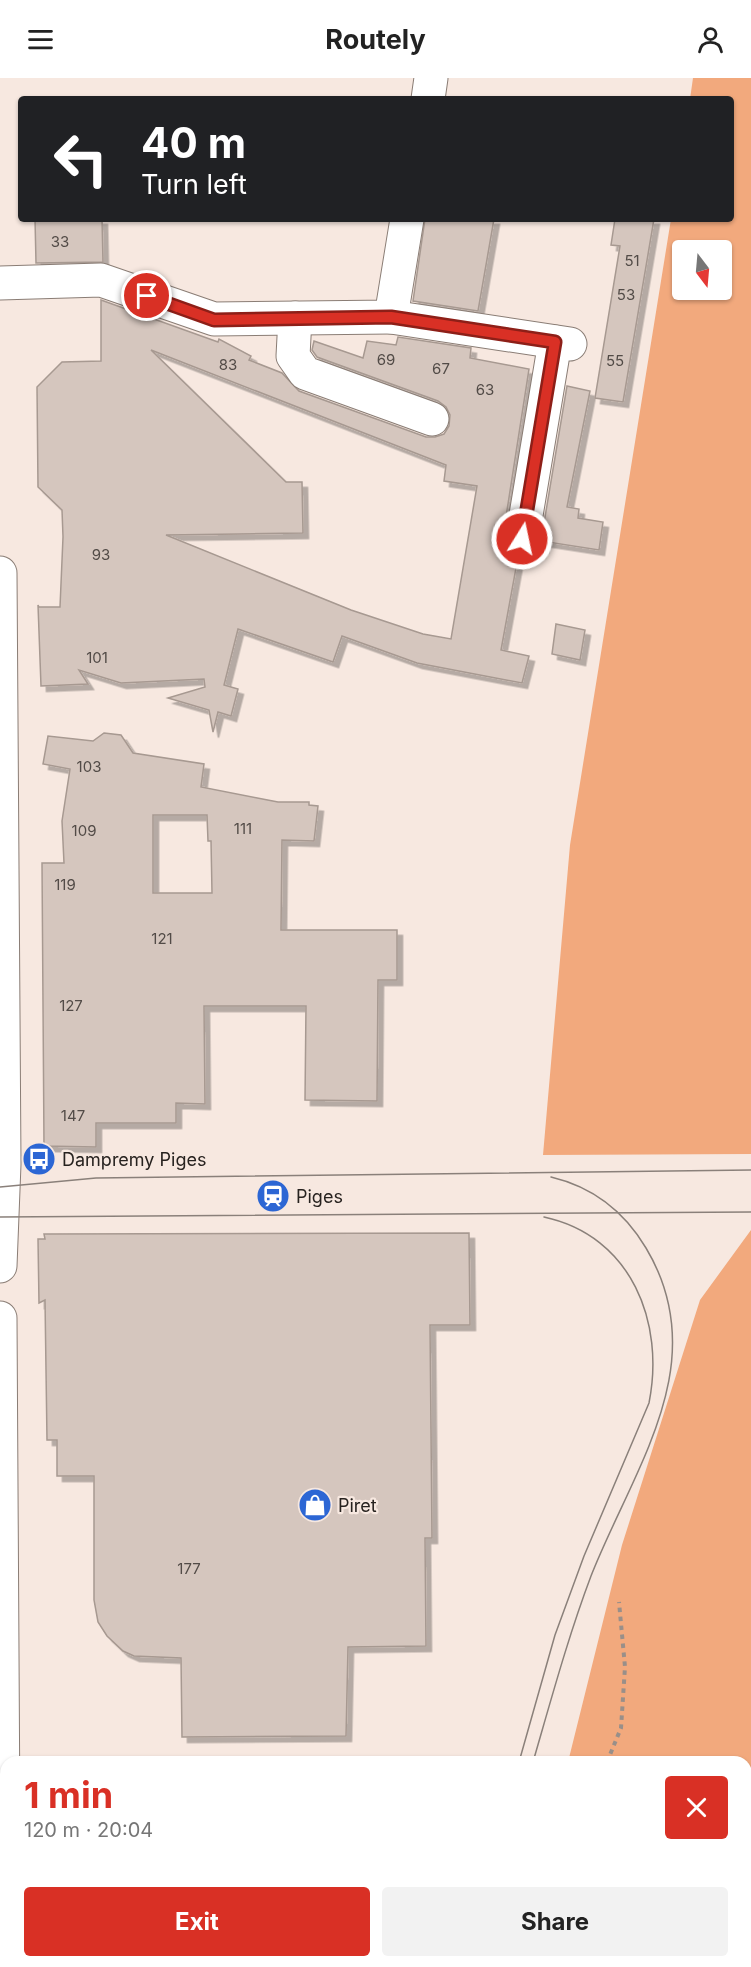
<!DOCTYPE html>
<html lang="en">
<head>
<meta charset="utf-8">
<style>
	body { margin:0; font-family:Inter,sans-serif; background:#f2f2f2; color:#222; height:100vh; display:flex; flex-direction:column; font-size:22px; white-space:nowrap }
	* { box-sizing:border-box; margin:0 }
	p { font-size:20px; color:#767676 }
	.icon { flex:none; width:33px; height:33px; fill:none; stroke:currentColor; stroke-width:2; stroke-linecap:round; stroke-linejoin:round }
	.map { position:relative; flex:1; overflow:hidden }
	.panel { position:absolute; left:0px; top:1678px; width:752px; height:212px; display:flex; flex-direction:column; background:#fff; border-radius:18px 18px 0 0; box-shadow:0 2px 4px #0004 }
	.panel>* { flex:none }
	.guide { position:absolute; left:18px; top:18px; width:716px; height:126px; border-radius:6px; box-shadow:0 2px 4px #0004; background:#202124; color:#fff; overflow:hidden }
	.needle { width:39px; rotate:164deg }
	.controls { position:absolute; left:672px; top:162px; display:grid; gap:12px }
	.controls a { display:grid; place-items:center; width:60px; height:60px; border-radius:6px; background:#fff; box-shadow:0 2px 4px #0004; font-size:30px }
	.pin { position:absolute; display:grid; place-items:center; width:51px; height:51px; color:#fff; margin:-26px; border:3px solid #fff; border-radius:50%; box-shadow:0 2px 6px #0007 }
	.me { position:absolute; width:66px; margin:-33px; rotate:10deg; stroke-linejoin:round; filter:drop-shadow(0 0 4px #0008) }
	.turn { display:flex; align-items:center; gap:21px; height:126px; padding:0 24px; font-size:27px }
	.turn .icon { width:78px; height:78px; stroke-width:2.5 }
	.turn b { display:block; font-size:42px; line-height:51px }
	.round { display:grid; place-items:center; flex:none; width:63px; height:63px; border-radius:6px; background:#f2f2f2 }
	.summary { display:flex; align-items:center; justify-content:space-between; height:102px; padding:0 24px }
	h1 { font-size:36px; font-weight:700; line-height:45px; color:#d93025 }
	.primary-button { display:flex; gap:12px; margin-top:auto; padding:12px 24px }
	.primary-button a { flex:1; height:69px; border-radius:6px; background:#d93025; color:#fff; font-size:24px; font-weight:700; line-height:69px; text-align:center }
	.primary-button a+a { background:#f2f2f2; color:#222 }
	header { display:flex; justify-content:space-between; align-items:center; height:78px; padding:0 24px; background:#fff; font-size:27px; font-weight:700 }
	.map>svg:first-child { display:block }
</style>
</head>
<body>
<header><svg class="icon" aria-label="menu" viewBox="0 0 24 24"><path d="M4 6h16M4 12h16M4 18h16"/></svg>Routely<svg class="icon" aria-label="person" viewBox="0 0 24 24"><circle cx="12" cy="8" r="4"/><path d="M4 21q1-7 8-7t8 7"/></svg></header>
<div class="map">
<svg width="751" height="1889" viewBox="0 0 751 1889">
	<defs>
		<filter id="shadow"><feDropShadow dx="5.5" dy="5.5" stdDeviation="0" flood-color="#0004"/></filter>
	</defs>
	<rect width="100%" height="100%" fill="#f7e8e0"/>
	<g fill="#f2a97d" fill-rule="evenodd">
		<path d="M693,0H751V1076L543,1077L570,767L671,141H730V21H690ZM722,172V212H682V172Z"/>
		<polygon points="751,1152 751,1889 516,1889 518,1884 746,1884 746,1684 568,1684 622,1467 700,1222"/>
	</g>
	<g fill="#d5c6be" stroke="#a79991" stroke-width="1.5" fill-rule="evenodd" filter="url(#shadow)">
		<polygon points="35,141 102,141 103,184 36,185"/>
		<polygon points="425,141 494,141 478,233 413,223"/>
		<polygon points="615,141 654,141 623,324 595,320 620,168 611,167"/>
		<path d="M101,222L218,264L219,261L251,278L249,282L282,295L299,313L426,359H435L444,356L449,348L450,337L446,329L438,323L317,279L312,272L314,263L363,280L367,263L396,267L398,259L471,270L470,280L529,291L503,458L505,468L510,475L518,479L501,572L529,578L522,605L417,585L342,558L333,584L238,551L224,607L238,611L231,638L218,634L213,654L209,632L168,620L205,609L204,601L121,605L79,592L88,606L41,608L38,527L39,529H60L63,459L62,432L38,409L37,309L62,284L101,283ZM151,272L446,387L444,403L477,408L451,561L423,556L351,532L166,457L303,455L302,404H286Z"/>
		<polygon points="567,308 590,313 567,429 579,431 578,440 603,444 599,472 541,463"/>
		<polygon points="556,546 585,552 580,582 552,576"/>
		<path d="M104,655L121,657L133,675L204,686L201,709L278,724H309V727L318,728L314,763L282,762L281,852H397V902H378L377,1023L305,1022L306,928H204L205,1026L176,1025V1045H96V1069L44,1068L42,785H64L62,743L70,691L43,686L48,658L93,663ZM153,737H207L208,763H211L212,815H153Z"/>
		<polygon points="469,1155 470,1247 430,1247 432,1460 425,1460 426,1568 348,1569 346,1658 182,1659 181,1580 134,1578 123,1573 107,1558 98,1544 94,1522 94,1398 57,1398 57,1362 47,1362 45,1222 39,1225 38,1161 45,1161 44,1156"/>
	</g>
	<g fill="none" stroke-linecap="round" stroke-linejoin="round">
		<defs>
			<g id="minor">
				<polyline points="428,21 431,0"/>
				<polyline points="0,205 101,202 214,241 391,239 407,141"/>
				<polyline points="391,239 570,266"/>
				<polyline points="295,240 293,278 305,295 432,341"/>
				<polyline points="522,461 555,264"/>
			</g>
			<g id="major">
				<polyline points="0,495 4,1086 0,1188"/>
				<polyline points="0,1240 3,1743"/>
				<polyline points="115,1884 118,1889"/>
				<polyline points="46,1889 53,1884"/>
			</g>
		</defs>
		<use href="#minor" stroke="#8a7d75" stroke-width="35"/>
		<use href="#major" stroke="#8a7d75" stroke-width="35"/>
		<g stroke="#998f89" stroke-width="4" stroke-dasharray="4.5 4.5" stroke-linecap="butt">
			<polyline points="607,1684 621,1650 625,1589 619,1524"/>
			<polyline points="552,1889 553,1884"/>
		</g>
		<use href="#minor" stroke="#fff" stroke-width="33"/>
		<use href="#major" stroke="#fff" stroke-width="33"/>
		<g stroke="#8a807a" stroke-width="1.5">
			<polyline points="0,1109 96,1100 751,1092"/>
			<polyline points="0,1139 751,1134"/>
			<path d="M519,1684L555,1557L584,1478L649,1325C665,1245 632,1158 544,1139"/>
			<path d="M533,1684C551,1622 568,1559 591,1498C633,1391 715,1285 646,1170C624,1133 593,1109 551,1099"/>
			<polyline points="465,1889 466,1884"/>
			<polyline points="478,1889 479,1884"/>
		</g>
	</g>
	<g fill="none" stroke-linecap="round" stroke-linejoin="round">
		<defs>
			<polyline id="route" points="147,218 214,242 391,239 555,264 522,461"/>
		</defs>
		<use href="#route" stroke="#8d1f18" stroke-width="15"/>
		<use href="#route" stroke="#d93025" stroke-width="10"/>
	</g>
	<defs>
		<symbol id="bus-disc" viewBox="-11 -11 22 22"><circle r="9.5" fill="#2c66d4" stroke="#f7e8e0"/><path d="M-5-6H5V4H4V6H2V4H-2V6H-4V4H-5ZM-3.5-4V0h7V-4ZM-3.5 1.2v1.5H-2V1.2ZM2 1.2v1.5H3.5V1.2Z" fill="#fff"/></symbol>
		<symbol id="station-disc" viewBox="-11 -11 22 22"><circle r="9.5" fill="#2c66d4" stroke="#f7e8e0"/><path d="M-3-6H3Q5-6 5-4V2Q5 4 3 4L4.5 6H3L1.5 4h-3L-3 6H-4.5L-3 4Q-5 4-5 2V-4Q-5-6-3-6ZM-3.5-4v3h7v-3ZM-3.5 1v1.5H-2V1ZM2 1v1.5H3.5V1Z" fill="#fff"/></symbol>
		<symbol id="shop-disc" viewBox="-11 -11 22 22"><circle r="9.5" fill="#2c66d4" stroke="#f7e8e0"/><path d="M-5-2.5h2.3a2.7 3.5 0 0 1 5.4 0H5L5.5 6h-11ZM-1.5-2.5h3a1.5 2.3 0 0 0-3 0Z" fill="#fff"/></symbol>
	</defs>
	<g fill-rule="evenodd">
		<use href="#bus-disc" x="20" y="1062" width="38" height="38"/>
		<use href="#station-disc" x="254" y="1099" width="38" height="38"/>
		<use href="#shop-disc" x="296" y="1408" width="38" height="38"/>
	</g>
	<g text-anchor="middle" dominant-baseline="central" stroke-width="4.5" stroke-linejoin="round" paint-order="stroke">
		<g font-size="15" fill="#524b47">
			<text x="60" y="163">33</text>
			<text x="632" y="182">51</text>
			<text x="626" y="216">53</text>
			<text x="386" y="281">69</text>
			<text x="615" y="282">55</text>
			<text x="228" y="286">83</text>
			<text x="441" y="290">67</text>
			<text x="485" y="311">63</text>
			<text x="101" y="476">93</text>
			<text x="97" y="579">101</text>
			<text x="89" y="688">103</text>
			<text x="243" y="750">111</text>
			<text x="84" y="752">109</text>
			<text x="65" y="806">119</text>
			<text x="162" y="860">121</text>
			<text x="71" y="927">127</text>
			<text x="73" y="1037">147</text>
			<text x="189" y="1490">177</text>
		</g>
		<g font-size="18" fill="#27221f" stroke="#f7e8e0" text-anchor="start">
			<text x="62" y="1081">Dampremy Piges</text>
			<text x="296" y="1118">Piges</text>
			<text x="338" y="1427">Piret</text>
		</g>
	</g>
</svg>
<div class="controls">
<a><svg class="needle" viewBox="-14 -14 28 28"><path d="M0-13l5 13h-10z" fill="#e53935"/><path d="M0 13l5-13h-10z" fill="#767676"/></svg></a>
</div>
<div class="pin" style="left:147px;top:218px;background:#d93025"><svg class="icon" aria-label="arrive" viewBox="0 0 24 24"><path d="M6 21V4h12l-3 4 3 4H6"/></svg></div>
<svg class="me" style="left:522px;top:461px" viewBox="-20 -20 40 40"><circle r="17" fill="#d93025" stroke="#fff" stroke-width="3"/><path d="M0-11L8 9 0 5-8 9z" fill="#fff"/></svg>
<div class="guide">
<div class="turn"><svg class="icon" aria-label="left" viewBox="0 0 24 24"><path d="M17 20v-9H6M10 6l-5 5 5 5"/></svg><div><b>40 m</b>Turn left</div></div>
</div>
<section class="panel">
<div class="summary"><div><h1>1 min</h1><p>120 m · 20:04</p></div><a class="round" style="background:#d93025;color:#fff"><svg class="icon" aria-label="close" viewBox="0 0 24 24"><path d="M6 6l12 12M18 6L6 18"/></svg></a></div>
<div class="primary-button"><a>Exit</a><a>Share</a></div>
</section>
</div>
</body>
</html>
